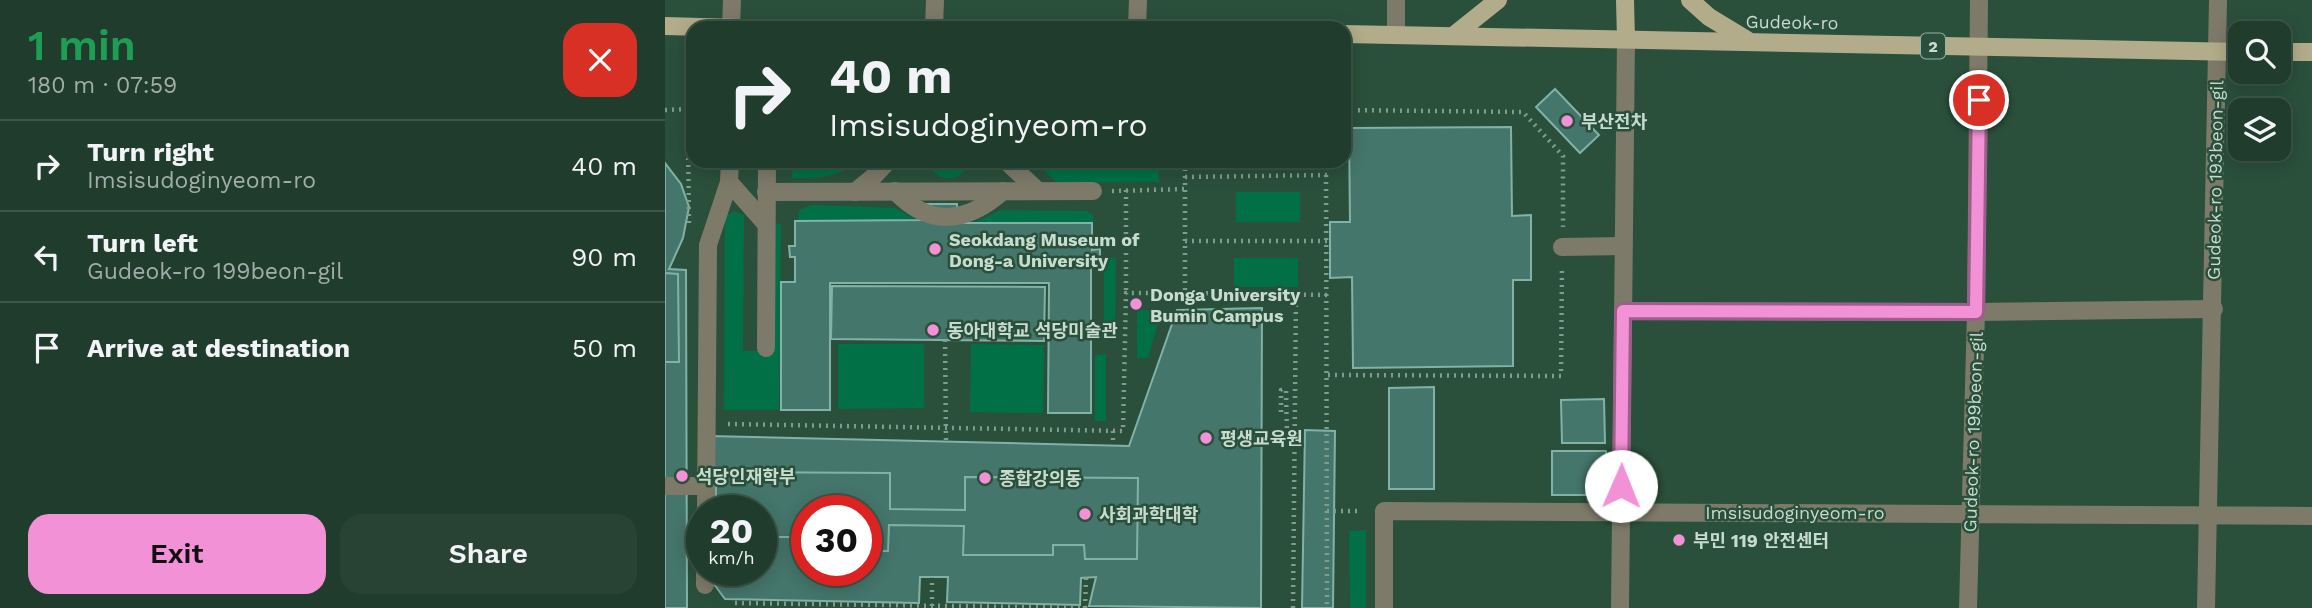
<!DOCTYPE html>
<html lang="en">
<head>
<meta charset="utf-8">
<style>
	body { margin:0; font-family:"Work Sans","Noto Sans KR",sans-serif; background:#284334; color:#f1f3f6; height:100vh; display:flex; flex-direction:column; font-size:26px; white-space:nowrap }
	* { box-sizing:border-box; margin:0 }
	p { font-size:23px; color:#a2ada9 }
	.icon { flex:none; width:38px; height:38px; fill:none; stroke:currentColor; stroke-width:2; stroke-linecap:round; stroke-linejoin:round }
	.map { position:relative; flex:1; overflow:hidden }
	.details { display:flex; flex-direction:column; background:#203c2c; width:665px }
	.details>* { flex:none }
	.guide { position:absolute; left:21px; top:21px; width:665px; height:147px; border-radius:21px; box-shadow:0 4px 18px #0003,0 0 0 2px #3d5648; background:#203c2c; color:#f1f3f6; overflow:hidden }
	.buttons { position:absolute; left:1563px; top:21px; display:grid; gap:14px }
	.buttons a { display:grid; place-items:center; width:63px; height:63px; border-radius:14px; background:#203c2c; box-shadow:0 4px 18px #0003,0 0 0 2px #3d5648; font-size:35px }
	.speed { position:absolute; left:21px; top:495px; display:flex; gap:14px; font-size:35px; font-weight:700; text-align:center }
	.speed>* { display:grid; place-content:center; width:91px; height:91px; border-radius:50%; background:#203c2c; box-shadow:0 4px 18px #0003,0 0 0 2px #3d5648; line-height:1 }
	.speed small { font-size:18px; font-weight:400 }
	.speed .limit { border:10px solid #d22; background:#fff; color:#111 }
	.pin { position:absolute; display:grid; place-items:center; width:60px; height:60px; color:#fff; margin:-30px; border:4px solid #fff; border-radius:50%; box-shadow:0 2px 7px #0007 }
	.me { position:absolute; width:77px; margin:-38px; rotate:1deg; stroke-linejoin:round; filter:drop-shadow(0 0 5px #0008) }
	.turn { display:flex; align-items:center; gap:24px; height:147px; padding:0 28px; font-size:32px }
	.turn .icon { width:91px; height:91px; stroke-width:2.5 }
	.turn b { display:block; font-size:49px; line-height:60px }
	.round { display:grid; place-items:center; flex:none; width:74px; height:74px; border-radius:21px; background:#284334 }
	.overview { display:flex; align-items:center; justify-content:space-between; height:119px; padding:0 28px }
	h1 { font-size:42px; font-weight:600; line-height:52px; color:#1e9e55 }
	.button { display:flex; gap:14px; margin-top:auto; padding:14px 28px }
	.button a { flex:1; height:80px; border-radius:21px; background:#f391d6; color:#111; font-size:28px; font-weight:600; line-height:80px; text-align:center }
	.button a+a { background:#284334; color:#f1f3f6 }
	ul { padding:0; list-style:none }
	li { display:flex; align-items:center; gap:21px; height:91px; padding:0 28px; border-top:2px solid #3d5648 }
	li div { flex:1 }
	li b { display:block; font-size:26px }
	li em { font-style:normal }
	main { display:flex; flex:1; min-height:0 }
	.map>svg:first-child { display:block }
</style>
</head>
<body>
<main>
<section class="details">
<div class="overview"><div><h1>1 min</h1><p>180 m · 07:59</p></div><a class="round" style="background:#d93025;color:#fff"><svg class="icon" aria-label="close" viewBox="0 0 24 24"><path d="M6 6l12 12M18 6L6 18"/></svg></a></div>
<ul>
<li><svg class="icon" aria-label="right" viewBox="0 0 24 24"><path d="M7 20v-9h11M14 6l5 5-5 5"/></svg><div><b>Turn right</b><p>Imsisudoginyeom-ro</p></div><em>40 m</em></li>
<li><svg class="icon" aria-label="left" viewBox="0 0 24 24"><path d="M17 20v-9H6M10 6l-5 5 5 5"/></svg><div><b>Turn left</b><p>Gudeok-ro 199beon-gil</p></div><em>90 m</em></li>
<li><svg class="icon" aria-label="arrive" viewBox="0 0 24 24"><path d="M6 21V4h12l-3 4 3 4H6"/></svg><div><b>Arrive at destination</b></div><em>50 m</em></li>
</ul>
<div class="button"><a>Exit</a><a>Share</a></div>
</section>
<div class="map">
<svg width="1647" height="608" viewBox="0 0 1647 608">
	<rect width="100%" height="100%" fill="#2a503b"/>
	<g fill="#017046">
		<path d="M127,161H192C173,179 151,178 127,178Z"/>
		<path d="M262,161H306C297,184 270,184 262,161Z"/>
		<polygon points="368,161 494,161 494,182 393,183"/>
		<rect x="571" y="192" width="64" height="30"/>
		<polygon points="147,205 230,208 252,220 133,220 134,210"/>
		<polygon points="336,210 421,211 427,214 429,222 310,222"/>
		<polygon points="69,211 79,215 78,351 107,351 110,223 116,224 114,410 59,410 60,217"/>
		<polygon points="439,258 451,258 450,331 439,331"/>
		<rect x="569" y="258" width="64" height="29"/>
		<polygon points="472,310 497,310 483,358 472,358"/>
		<polygon points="173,344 259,344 259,408 173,409"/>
		<polygon points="306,344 379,345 378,413 305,412"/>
		<polygon points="441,354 441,421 430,421 430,355"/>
		<polygon points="701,530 701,608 685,608 684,531"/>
	</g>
	<g fill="#45766b" stroke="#80b2a7" stroke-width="2" fill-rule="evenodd">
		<polygon points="890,89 934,135 915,153 871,107"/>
		<polygon points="846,127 847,216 866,215 866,280 848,280 848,366 688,368 687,277 665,278 665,222 685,222 684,128"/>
		<polygon points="0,163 16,184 24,207 18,238 4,269 21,270 22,608 0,608"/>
		<polygon points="259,204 292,204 292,223 427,223 427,250 435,249 435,263 426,263 426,413 383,413 384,283 165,283 165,410 116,410 116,282 130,282 130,257 125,257 124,246 130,246 130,221 259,220"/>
		<polygon points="0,273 13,274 14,362 0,362"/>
		<polygon points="167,286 380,287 379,341 166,339"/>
		<path d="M597,308L596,608L424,606L431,577L416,578L415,605L282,602L283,577H255L254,603L60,599L43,576V570H96V511H44V436L464,446L512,310ZM142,511H201V570H142Z"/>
		<polygon points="769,387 769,489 724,489 724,388"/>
		<polygon points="939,399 940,443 897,443 896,400"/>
		<polygon points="640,430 670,431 668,608 637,608"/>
		<polygon points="887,451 941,451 941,482 930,495 887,495"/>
		<polygon points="51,472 225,473 225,509 300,510 300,477 473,478 472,559 420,559 419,545 388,545 388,555 298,555 299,526 224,525 223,551 201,551 201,511 142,511 142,551 129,551 129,537 96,537 96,511 51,511"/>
	</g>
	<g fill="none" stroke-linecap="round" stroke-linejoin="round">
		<g stroke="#809c8c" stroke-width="4.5" stroke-dasharray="2 5" stroke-linecap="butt">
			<polyline points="22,46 24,226"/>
			<polyline points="0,110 23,109"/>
			<polyline points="679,110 858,112 898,156 898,227"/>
			<polyline points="661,161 662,608"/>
			<polyline points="520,177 662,175"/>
			<polyline points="461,190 461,293"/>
			<polyline points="447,191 521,189"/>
			<polyline points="520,241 662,241"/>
			<polyline points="520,293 662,295"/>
			<polyline points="280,340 281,441"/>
			<polyline points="663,375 896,376 897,267"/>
			<polyline points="616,412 616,390 621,390 622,437"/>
			<polyline points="63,424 458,431 461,293 520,293 520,161"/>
			<polyline points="448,431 448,445"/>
			<polyline points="596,437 630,437"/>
			<polyline points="662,511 697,511"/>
			<polyline points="27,554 27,528"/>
			<polyline points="70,603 427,608"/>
			<polyline points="267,606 267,577"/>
			<polyline points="420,608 421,578"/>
			<polyline points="628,608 631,294"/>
		</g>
		<g stroke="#7d7a6a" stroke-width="18">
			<polyline points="66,28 67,0"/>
			<polyline points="269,28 270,0"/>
			<polyline points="472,28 473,0"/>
			<polyline points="731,35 731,0"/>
			<polyline points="341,161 373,191"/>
			<polyline points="64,182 101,224"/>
			<path d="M230,191C265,228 302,223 338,191"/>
			<polyline points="101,192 428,191"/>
			<polyline points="190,192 207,178 223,161"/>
			<polyline points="897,247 958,246"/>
			<polyline points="958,311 1311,312 1549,309"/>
			<polyline points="101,348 102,161"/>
			<polyline points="0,486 41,486"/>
			<polyline points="41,511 43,245 64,182 65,161"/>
			<polyline points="40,585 40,570"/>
			<polyline points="719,608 719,511 1647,516"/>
			<polyline points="955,608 961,39"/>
			<polyline points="1303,608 1311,312 1314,0"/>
			<polyline points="1541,608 1553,0"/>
		</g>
		<g stroke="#b2ac8a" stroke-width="18">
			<polyline points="960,0 961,39"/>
			<polyline points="1025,0 1044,17 1082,40"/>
			<polyline points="0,26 73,28"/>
			<polyline points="679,34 1575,52"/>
			<polyline points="788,36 833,0"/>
			<polyline points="1614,52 1647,52"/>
		</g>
	</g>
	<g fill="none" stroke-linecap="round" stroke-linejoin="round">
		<defs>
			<polyline id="route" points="956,486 958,311 1311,312 1314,100"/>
		</defs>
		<use href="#route" stroke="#9e5e8b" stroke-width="18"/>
		<use href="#route" stroke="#f391d6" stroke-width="12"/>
	</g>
	<g fill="#f391d6" stroke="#2a503b" stroke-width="2.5">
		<circle cx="902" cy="121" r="7"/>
		<circle cx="270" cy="249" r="7"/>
		<circle cx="471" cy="304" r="7"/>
		<circle cx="268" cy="330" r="7"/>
		<circle cx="541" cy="438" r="7"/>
		<circle cx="17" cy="476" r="7"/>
		<circle cx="320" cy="478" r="7"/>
		<circle cx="420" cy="514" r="7"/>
		<circle cx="1014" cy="540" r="7"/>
	</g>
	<g text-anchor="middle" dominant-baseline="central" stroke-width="5" stroke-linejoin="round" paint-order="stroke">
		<rect fill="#2a503b" stroke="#98b2a3" stroke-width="2" x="1256" y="33.5" width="24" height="25" rx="5"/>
		<g font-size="16" font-weight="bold" fill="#c7dccf">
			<text x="1268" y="46">2</text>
		</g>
		<g font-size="18" fill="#c7dccf" stroke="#2a503b">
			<text transform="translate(1127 22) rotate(1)">Gudeok-ro</text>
			<text transform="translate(1550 180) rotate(-89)">Gudeok-ro 193beon-gil</text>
			<text transform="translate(1308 432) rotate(-88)">Gudeok-ro 199beon-gil</text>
			<text x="1130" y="512">Imsisudoginyeom-ro</text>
		</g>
		<g font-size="18" font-weight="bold" fill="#c7dccf" stroke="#2a503b" text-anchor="start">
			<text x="916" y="121">부산전차</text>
			<text x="284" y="239">Seokdang Museum of<tspan x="284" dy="21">Dong-a University</tspan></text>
			<text x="485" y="294">Donga University<tspan x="485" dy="21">Bumin Campus</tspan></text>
			<text x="282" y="330">동아대학교 석당미술관</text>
			<text x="555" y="438">평생교육원</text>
			<text x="31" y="476">석당인재학부</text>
			<text x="334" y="478">종합강의동</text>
			<text x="434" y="514">사회과학대학</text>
			<text x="1028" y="540">부민 119 안전센터</text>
		</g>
	</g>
</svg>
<div class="buttons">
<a><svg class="icon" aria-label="search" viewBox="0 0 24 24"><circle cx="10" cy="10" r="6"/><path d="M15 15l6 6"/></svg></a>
<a><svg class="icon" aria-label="layers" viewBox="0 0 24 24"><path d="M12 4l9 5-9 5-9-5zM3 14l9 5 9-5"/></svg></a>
</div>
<div class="speed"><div>20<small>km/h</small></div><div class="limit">30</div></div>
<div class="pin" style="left:1314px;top:100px;background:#d93025"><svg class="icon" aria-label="arrive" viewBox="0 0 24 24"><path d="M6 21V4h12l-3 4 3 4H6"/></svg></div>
<svg class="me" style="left:956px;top:486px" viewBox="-20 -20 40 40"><circle r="19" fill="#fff"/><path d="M0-13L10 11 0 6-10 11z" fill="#f391d6"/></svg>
<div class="guide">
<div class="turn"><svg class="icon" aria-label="right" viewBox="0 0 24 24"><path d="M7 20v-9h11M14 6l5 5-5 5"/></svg><div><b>40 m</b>Imsisudoginyeom-ro</div></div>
</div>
</div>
</main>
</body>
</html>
